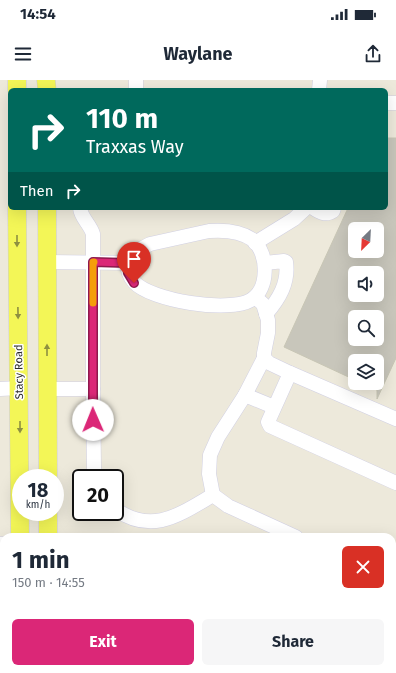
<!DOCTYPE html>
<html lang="en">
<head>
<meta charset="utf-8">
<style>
	body { margin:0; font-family:"Fira Sans",sans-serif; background:#f6f6f7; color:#1f2937; height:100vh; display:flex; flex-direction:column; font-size:15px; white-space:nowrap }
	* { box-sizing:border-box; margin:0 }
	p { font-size:13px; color:#747a83 }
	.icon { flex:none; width:22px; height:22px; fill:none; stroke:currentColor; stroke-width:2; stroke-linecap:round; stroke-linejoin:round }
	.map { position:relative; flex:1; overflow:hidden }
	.drawer { position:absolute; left:0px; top:453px; width:396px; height:140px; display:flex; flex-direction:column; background:#fff; border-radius:12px 12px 0 0; box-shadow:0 4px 16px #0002 }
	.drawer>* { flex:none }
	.hud { position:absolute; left:8px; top:8px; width:380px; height:122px; border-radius:6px; box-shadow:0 4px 16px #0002; background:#00695c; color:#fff; overflow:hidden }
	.needle { width:26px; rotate:204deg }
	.controls { position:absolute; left:348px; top:142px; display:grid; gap:8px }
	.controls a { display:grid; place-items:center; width:36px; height:36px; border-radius:6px; background:#fff; box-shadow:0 4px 16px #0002; font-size:20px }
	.speed { position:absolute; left:12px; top:389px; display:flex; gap:8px; font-size:20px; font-weight:700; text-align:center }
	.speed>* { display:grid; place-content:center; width:52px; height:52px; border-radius:50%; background:#fff; box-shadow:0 4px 16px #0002; line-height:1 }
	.speed small { font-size:10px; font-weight:400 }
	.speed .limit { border:2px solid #111; border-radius:6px; background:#fff; color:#111 }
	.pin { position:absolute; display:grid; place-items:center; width:34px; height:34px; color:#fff; margin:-41px -17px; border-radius:50% 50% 50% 0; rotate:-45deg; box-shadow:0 0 4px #0007 }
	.pin .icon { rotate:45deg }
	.me { position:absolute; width:44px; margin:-22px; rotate:359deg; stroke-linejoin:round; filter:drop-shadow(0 0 3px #0008) }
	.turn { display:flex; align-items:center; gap:14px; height:84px; padding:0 12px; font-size:18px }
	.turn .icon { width:52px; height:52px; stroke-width:2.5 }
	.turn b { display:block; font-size:28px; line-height:34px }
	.then { display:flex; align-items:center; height:38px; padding:0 12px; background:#0003; gap:8px; font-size:15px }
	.round { display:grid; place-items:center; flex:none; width:42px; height:42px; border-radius:6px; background:#f6f6f7 }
	.overview { display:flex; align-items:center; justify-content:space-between; height:68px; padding:0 12px }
	h1 { font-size:24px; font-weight:700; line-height:30px }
	.action { display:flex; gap:8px; margin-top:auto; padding:8px 12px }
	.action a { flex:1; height:46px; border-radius:6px; background:#db2777; color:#fff; font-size:16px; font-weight:700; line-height:46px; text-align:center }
	.action a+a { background:#f6f6f7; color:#1f2937 }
	.status { display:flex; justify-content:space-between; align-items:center; height:28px; padding:0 20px; background:#fff; direction:ltr }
	.status svg { height:11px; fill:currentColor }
	header { display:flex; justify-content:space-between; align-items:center; height:52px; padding:0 12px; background:#fff; font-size:18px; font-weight:700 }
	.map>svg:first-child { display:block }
</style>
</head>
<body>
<div class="status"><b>14:54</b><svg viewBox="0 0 49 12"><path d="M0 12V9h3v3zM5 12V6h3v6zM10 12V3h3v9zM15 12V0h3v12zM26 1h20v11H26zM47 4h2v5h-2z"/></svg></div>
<header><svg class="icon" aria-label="menu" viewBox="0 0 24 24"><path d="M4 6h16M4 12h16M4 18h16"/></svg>Waylane<svg class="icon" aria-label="share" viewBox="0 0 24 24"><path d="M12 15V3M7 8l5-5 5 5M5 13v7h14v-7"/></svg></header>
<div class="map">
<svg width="396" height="593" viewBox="0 0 396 593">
	<rect width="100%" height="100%" fill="#ede9db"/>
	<polygon fill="#9ce595" points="396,492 396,593 346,593 349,589 392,589 392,500"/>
	<polygon fill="#aeed90" points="396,535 396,593 386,593 377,589 392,589 392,544"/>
	<path fill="#c8c6bb" stroke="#c8c6b5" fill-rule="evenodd" d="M386,58H396V278L377,319V310L361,303H377V281H355V300L284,267L348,128H386ZM355,149H377V171H355ZM355,193H377V215H355ZM355,237H377V259H355Z"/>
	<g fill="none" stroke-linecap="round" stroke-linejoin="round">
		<defs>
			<g id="minor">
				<polyline points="136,0 136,10"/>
				<polyline points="319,10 320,0"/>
				<polyline points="386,23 396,23"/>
				<path d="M313,128C319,132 326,136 333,131L334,128"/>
				<polyline points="255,163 294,139 306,128"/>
				<path d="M47,182L127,183L135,172L150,164L209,151C223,150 241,151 253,160C269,174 269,209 251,220C229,233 151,221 134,202C129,196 127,190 127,183"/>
				<path d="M265,183L284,181L286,182C289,203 279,219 266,234"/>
				<polyline points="255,217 263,224 268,240 268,253 264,273 264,278 269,283 290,293"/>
				<polyline points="0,309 19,308"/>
				<path d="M47,309H93V154C90,144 81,138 80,128"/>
				<polyline points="93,309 94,388 96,398"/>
				<polyline points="245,315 274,327"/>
				<polyline points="396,339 290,293 268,342 270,346 396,403"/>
				<polyline points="213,415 209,394 210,375 218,357 245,315 264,278"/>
				<path d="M115,429C152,455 179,435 213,415L228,426L296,457"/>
				<polyline points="0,464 4,464"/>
				<polyline points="392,484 396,475"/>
				<polyline points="339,593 342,589"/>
			</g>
			<g id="major">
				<polyline points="17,0 17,10"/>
				<polyline points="46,0 47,10"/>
				<polyline points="17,128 20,457"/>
				<polyline points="47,128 48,398"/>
				<polyline points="48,457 48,432"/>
				<polyline points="22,589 22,593"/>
				<polyline points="48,589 48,593"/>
			</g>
		</defs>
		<use href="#minor" stroke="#d1d0e3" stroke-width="15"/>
		<use href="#major" stroke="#ccc" stroke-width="19"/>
		<use href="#minor" stroke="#fff" stroke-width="14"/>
		<use href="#major" stroke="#f3f657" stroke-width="18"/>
	</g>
	<defs><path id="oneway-solid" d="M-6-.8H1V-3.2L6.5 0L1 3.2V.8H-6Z"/></defs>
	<g fill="#8e9040">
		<use href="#oneway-solid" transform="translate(17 161) rotate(90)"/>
		<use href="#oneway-solid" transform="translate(18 233) rotate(89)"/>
		<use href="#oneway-solid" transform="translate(47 270) rotate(-90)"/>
		<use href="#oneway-solid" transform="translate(20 347) rotate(90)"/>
	</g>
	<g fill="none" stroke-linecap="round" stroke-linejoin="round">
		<defs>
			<polyline id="route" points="93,340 93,182 127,183 128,193 134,203"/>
		</defs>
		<use href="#route" stroke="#8e194d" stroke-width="10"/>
		<use href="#route" stroke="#db2777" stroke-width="7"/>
		<polyline stroke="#f59e0b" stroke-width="7" points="93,223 93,182 94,182"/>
	</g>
	<g text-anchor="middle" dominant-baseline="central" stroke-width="3" stroke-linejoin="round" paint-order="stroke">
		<g font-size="11" fill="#2a2a2a" stroke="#fff">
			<text transform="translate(19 292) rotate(-91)">Stacy Road</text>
		</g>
	</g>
</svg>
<div class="controls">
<a><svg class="needle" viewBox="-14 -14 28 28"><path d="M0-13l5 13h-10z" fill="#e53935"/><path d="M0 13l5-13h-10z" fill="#747a83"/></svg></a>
<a><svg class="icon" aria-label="sound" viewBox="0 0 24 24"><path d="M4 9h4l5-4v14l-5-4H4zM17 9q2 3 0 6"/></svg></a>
<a><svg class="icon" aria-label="search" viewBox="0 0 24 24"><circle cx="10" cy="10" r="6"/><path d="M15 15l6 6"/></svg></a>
<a><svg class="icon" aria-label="layers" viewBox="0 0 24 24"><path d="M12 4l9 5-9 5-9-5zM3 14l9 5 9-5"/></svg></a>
</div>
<div class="speed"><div>18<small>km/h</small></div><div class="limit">20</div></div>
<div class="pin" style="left:134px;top:203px;background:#d93025"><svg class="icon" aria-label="arrive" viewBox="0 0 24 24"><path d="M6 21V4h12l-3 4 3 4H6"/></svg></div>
<svg class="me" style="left:93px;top:340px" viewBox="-20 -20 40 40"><circle r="19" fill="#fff"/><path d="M0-13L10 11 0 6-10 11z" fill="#db2777"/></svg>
<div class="hud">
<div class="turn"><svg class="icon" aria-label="right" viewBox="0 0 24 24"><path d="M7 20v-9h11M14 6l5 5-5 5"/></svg><div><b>110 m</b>Traxxas Way</div></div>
<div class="then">Then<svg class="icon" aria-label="right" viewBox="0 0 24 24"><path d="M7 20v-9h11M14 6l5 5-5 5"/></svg></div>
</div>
<section class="drawer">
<div class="overview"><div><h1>1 min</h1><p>150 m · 14:55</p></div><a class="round" style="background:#d93025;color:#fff"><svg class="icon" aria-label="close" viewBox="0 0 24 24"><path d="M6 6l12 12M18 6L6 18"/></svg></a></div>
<div class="action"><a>Exit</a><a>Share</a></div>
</section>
</div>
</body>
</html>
